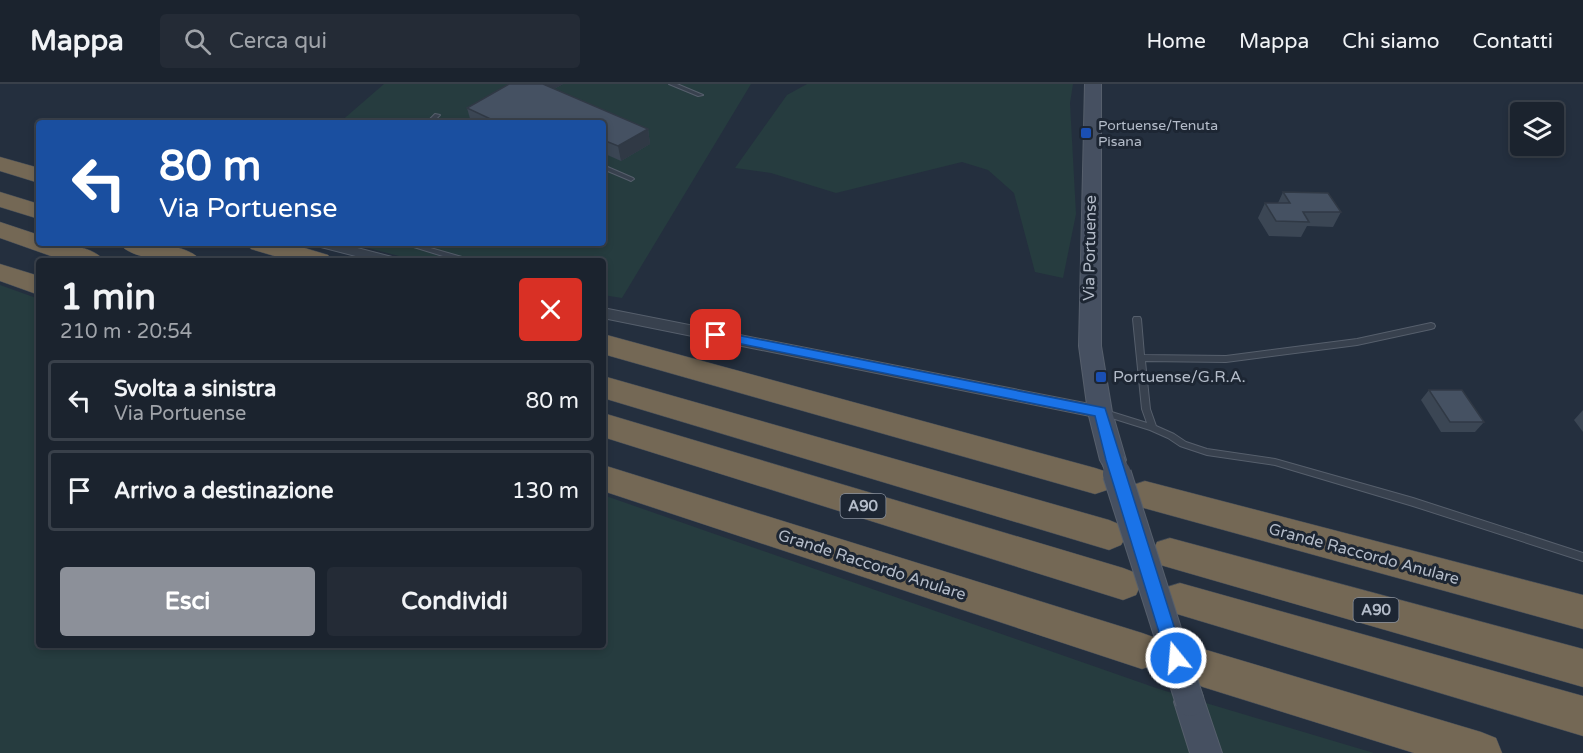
<!DOCTYPE html>
<html lang="it">
<head>
<meta charset="utf-8">
<style>
	body { margin:0; font-family:"Varela Round",sans-serif; background:#242b36; color:#f1f3f6; height:100vh; display:flex; flex-direction:column; font-size:22px; white-space:nowrap }
	* { box-sizing:border-box; margin:0 }
	p { font-size:20px; color:#a0a4aa }
	.icon { flex:none; width:33px; height:33px; fill:none; stroke:currentColor; stroke-width:2; stroke-linecap:round; stroke-linejoin:round }
	.map { position:relative; flex:1; overflow:hidden }
	.panel { position:absolute; left:36px; top:174px; width:570px; height:390px; display:flex; flex-direction:column; background:#1b232e; border-radius:6px; box-shadow:0 3px 9px #0003,0 0 0 2px #39404a }
	.panel>* { flex:none }
	.banner { position:absolute; left:36px; top:36px; width:570px; height:126px; border-radius:6px; box-shadow:0 3px 9px #0003,0 0 0 2px #39404a; background:#1a4fa0; color:#fff; overflow:hidden }
	.tools { position:absolute; left:1510px; top:18px; display:grid; gap:12px }
	.tools a { display:grid; place-items:center; width:54px; height:54px; border-radius:6px; background:#1b232e; box-shadow:0 3px 9px #0003,0 0 0 2px #39404a; font-size:30px }
	.pin { position:absolute; display:grid; place-items:center; width:51px; height:51px; color:#fff; margin:-26px; border-radius:12px; box-shadow:0 3px 9px #0006 }
	.me { position:absolute; width:66px; margin:-33px; rotate:343deg; stroke-linejoin:round; filter:drop-shadow(0 0 4px #0008) }
	.turn { display:flex; align-items:center; gap:21px; height:126px; padding:0 24px; font-size:27px }
	.turn .icon { width:78px; height:78px; stroke-width:2.5 }
	.turn b { display:block; font-size:42px; line-height:51px }
	.round { display:grid; place-items:center; flex:none; width:63px; height:63px; border-radius:6px; background:#242b36 }
	.overview { display:flex; align-items:center; justify-content:space-between; height:102px; padding:0 24px }
	h1 { font-size:36px; font-weight:800; line-height:45px }
	.primary-button { display:flex; gap:12px; margin-top:auto; padding:12px 24px }
	.primary-button a { flex:1; height:69px; border-radius:6px; background:#8c9099; color:#fff; font-size:24px; font-weight:800; line-height:69px; text-align:center }
	.primary-button a+a { background:#242b36; color:#f1f3f6 }
	ul { padding:0; list-style:none }
	li { display:flex; align-items:center; gap:18px; height:81px; margin:0 12px 9px; padding:0 12px; border:3px solid #39404a; border-radius:6px }
	li div { flex:1 }
	li b { display:block; font-size:22px }
	li em { font-style:normal }
	header { display:flex; align-items:center; gap:36px; box-sizing:border-box; height:84px; padding:0 30px; background:#1b232e; border-bottom:2px solid #39404a }
	header strong { font-size:28px }
	nav { display:flex; gap:33px; margin-inline-start:auto; font-size:21px }
	.search { width:420px; height:54px; background:#242b36; display:flex; align-items:center; gap:15px; box-sizing:border-box; padding:0 21px; border-radius:6px; color:#a0a4aa; font-size:22px }
	.map>svg:first-child { display:block }
</style>
</head>
<body>
<header>
<strong>Mappa</strong>
<div class="search"><svg class="icon" aria-label="search" viewBox="0 0 24 24"><circle cx="10" cy="10" r="6"/><path d="M15 15l6 6"/></svg>Cerca qui</div>
<nav><a>Home</a><a>Mappa</a><a>Chi siamo</a><a>Contatti</a></nav>
</header>
<div class="map">
<svg width="1583" height="669" viewBox="0 0 1583 669">
	<rect width="100%" height="100%" fill="#242f3e"/>
	<g fill="#263c3f">
		<polygon points="384,0 751,0 622,214 603,211 603,177 418,177 349,159 603,159 603,39 339,39"/>
		<polygon points="807,0 1073,0 1070,19 1076,130 1063,194 1035,188 1014,109 988,86 962,78 836,109 771,89 735,84 787,11"/>
		<polygon points="0,201 39,215 39,561 603,561 603,411 1159,605 1374,669 0,669"/>
	</g>
	<g fill="none" stroke-linecap="round" stroke-linejoin="round">
		<defs>
			<g id="lane">
				<polygon points="669,0 677,0 703,11 698,12"/>
				<polygon points="435,30 440,31 432,39 426,39"/>
				<polygon points="603,81 633,94 634,95 631,97 629,96 603,85"/>
				<polygon points="403,159 413,159 469,175 470,177 459,177 404,160"/>
				<polygon points="1134,233 1140,233 1141,235 1144,271 1226,272 1357,255 1431,239 1434,240 1435,242 1434,244 1431,245 1357,261 1226,278 1145,277 1150,325 1156,342 1174,350 1186,358 1207,365 1275,375 1413,414 1583,469 1583,477 1413,422 1275,381 1207,371 1180,362 1168,354 1150,346 1099,330 1098,328 1102,325 1147,339 1142,325 1133,235"/>
			</g>
			<g id="street">
				<polygon points="315,159 338,159 396,174 398,177 375,177 317,162"/>
				<polygon points="603,224 1100,322 1108,328 1100,334 603,234"/>
			</g>
			<g id="secondary">
				<polygon points="1085,0 1101,0 1101,262 1112,328 1126,376 1122,383 1113,386 1104,383 1100,376 1088,328 1079,262"/>
				<polygon points="1190,603 1201,607 1222,669 1190,669 1174,618 1179,607"/>
			</g>
			<g id="highway">
				<polygon points="0,73 39,84 39,99 0,87"/>
				<polygon points="0,108 39,120 39,135 0,123"/>
				<path d="M0,138L39,151V159C57,159 94,161 104,177H65L0,154Z"/>
				<path d="M119,159C140,159 188,158 201,177C180,177 132,178 119,159Z"/>
				<polygon points="247,159 288,159 328,171 332,177 291,177 251,165"/>
				<polygon points="0,180 39,192 39,211 0,197"/>
				<polygon points="603,250 1095,384 1107,388 1112,397 1107,406 1095,410 603,270"/>
				<polygon points="603,292 1109,436 1121,441 1127,451 1121,461 1109,466 603,314"/>
				<polygon points="603,329 1123,484 1136,489 1141,500 1136,511 1123,516 603,353"/>
				<polygon points="603,381 1142,549 1156,554 1162,567 1156,580 1142,585 603,407"/>
				<polygon points="1145,397 1583,511 1583,545 1133,421 1128,411 1133,401"/>
				<polygon points="1170,454 1583,565 1583,603 1157,480 1152,469 1157,458"/>
				<polygon points="1180,499 1583,612 1583,652 1167,527 1161,515 1167,503"/>
				<polygon points="1203,565 1481,648 1496,654 1502,669 1414,669 1203,603 1189,597 1183,584 1189,571"/>
			</g>
		</defs>
		<use href="#lane" stroke="#565f6c" stroke-width="2"/>
		<use href="#street" stroke="#565f6c" stroke-width="2"/>
		<use href="#secondary" stroke="#565f6c" stroke-width="2"/>
		<use href="#highway" stroke="#434c59" stroke-width="1"/>
		<use href="#lane" fill="#38414e" fill-rule="evenodd"/>
		<use href="#street" fill="#38414e" fill-rule="evenodd"/>
		<use href="#secondary" fill="#465061" fill-rule="evenodd"/>
		<use href="#highway" fill="#746855" fill-rule="evenodd"/>
		<defs>
			<polyline id="secondary-bridge-far1" points="1113,376 1118,391"/>
			<polyline id="secondary-bridge" points="1117,390 1190,618"/>
		</defs>
		<use href="#secondary-bridge-far1" stroke="#565f6c" stroke-width="24" stroke-linecap="butt"/>
		<use href="#secondary-bridge" stroke="#565f6c" stroke-width="30" stroke-linecap="butt"/>
		<use href="#secondary-bridge-far1" stroke="#465061" stroke-width="22"/>
		<use href="#secondary-bridge" stroke="#465061" stroke-width="28"/>
	</g>
	<g fill="#3b4654">
		<polygon points="509,0 563,0 554,5 648,45 650,60 621,77 603,69 603,39 471,38 467,24"/>
		<polygon points="1283,108 1341,128 1333,143 1307,142 1301,153 1269,152 1258,134 1265,119 1278,119"/>
		<polygon points="1429,306 1484,338 1475,348 1441,348 1421,316"/>
		<polygon points="1583,326 1583,348 1574,336"/>
	</g>
	<g fill="#303945">
		<polygon points="539,0 563,0 541,12"/>
		<polygon points="648,45 650,60 621,77 618,62"/>
	</g>
	<g fill="#455162" stroke="#303945" stroke-width="1.5">
		<polygon points="509,0 543,0 648,45 618,62 603,56 603,39 499,39 467,24"/>
		<polygon points="1283,108 1328,109 1341,128 1303,128 1309,138 1276,137 1265,119 1290,119"/>
		<polygon points="1429,306 1462,306 1484,338 1450,338"/>
	</g>
	<polygon fill="#1a73e8" stroke="#114b97" stroke-width="1.5" points="716,247 1105,324 1184,574 1182,580 1176,582 1170,580 1167,574 1106,376 1095,332 712,254 710,251"/>
	<g fill="#1a4fb4" stroke="#1d2633" stroke-width="2">
		<rect x="1080" y="43" width="12" height="12" rx="3"/>
		<rect x="1095" y="287" width="12" height="12" rx="3"/>
	</g>
	<g text-anchor="middle" dominant-baseline="central" stroke-width="6" stroke-linejoin="round" paint-order="stroke">
		<g font-size="14" fill="#b4bcc9" stroke="#1d2633" text-anchor="start">
			<text x="1098" y="41">Portuense/Tenuta<tspan x="1098" dy="16">Pisana</tspan></text>
		</g>
		<g fill="#1d2633" stroke="#878f9c" stroke-width="1.5">
			<rect x="840.5" y="410" width="45" height="24" rx="4.5"/>
			<rect x="1353.5" y="514" width="45" height="24" rx="4.5"/>
		</g>
		<g font-size="15" font-weight="bold" fill="#b4bcc9">
			<text x="863" y="422">A90</text>
			<text x="1376" y="526">A90</text>
		</g>
		<g font-size="16" fill="#b4bcc9" stroke="#1d2633">
			<text transform="translate(1090 164) rotate(-89)">Via Portuense</text>
			<text transform="translate(1364 470) rotate(15)">Grande Raccordo Anulare</text>
			<text transform="translate(872 481) rotate(18)">Grande Raccordo Anulare</text>
		</g>
		<g font-size="16" fill="#b4bcc9" stroke="#1d2633" text-anchor="start">
			<text x="1113" y="293">Portuense/G.R.A.</text>
		</g>
	</g>
</svg>
<div class="tools">
<a><svg class="icon" aria-label="layers" viewBox="0 0 24 24"><path d="M12 4l9 5-9 5-9-5zM3 14l9 5 9-5"/></svg></a>
</div>
<div class="pin" style="left:716px;top:251px;background:#d93025"><svg class="icon" aria-label="arrive" viewBox="0 0 24 24"><path d="M6 21V4h12l-3 4 3 4H6"/></svg></div>
<svg class="me" style="left:1176px;top:574px" viewBox="-20 -20 40 40"><circle r="17" fill="#1a73e8" stroke="#fff" stroke-width="3"/><path d="M0-11L8 9 0 5-8 9z" fill="#fff"/></svg>
<div class="banner">
<div class="turn"><svg class="icon" aria-label="left" viewBox="0 0 24 24"><path d="M17 20v-9H6M10 6l-5 5 5 5"/></svg><div><b>80 m</b>Via Portuense</div></div>
</div>
<section class="panel">
<div class="overview"><div><h1>1 min</h1><p>210 m · 20:54</p></div><a class="round" style="background:#d93025;color:#fff"><svg class="icon" aria-label="close" viewBox="0 0 24 24"><path d="M6 6l12 12M18 6L6 18"/></svg></a></div>
<ul>
<li><svg class="icon" aria-label="left" viewBox="0 0 24 24"><path d="M17 20v-9H6M10 6l-5 5 5 5"/></svg><div><b>Svolta a sinistra</b><p>Via Portuense</p></div><em>80 m</em></li>
<li><svg class="icon" aria-label="arrive" viewBox="0 0 24 24"><path d="M6 21V4h12l-3 4 3 4H6"/></svg><div><b>Arrivo a destinazione</b></div><em>130 m</em></li>
</ul>
<div class="primary-button"><a>Esci</a><a>Condividi</a></div>
</section>
</div>
</body>
</html>
